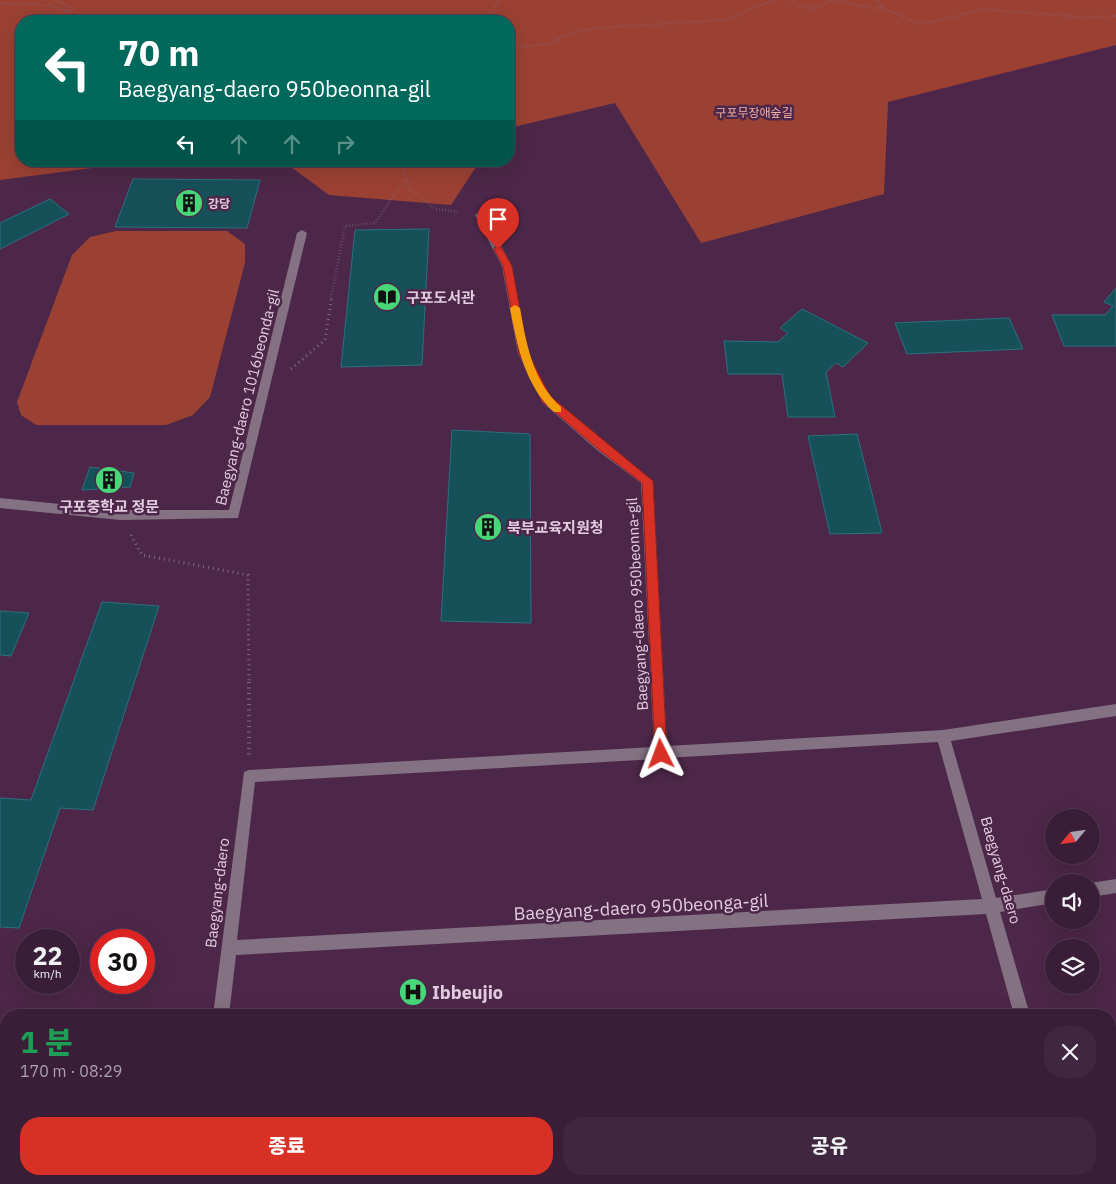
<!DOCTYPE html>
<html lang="ko">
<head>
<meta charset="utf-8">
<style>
	body { margin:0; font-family:"IBM Plex Sans","Noto Sans KR",sans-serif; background:#41263f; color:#f1f3f6; height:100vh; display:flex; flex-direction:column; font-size:19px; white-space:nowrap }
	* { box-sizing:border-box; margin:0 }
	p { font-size:16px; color:#aba2ad }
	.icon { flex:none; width:28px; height:28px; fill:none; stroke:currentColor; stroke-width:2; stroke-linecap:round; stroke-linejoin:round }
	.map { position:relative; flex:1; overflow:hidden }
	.side { position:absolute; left:0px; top:1009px; width:1116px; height:176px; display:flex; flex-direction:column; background:#3a1d37; border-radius:20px 20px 0 0; box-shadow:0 5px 20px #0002,0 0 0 1px #543b52 }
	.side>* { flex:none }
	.guide { position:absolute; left:15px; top:15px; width:500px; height:152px; border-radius:20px; box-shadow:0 5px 20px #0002,0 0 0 1px #543b52; background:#00695c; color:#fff; overflow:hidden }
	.needle { width:32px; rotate:241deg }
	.tools { position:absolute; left:1045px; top:809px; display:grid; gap:10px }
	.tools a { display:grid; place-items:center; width:55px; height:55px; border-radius:50%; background:#3a1d37; box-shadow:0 5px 20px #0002,0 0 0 1px #543b52; font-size:25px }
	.speed { position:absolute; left:15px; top:929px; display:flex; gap:10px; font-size:25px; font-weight:700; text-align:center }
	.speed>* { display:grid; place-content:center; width:65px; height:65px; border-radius:50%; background:#3a1d37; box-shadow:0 5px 20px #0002,0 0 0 1px #543b52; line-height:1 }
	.speed small { font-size:12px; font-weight:400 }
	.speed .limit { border:8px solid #d22; background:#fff; color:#111 }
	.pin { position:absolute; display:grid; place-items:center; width:42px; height:42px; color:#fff; margin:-51px -21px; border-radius:50% 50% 50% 0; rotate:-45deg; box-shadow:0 0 5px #0007 }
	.pin .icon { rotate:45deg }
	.me { position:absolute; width:55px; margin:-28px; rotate:357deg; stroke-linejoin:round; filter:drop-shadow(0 0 4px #0008) }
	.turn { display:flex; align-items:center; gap:18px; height:105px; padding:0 20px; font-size:22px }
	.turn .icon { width:65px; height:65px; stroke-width:2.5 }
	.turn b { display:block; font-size:35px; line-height:42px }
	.lanes { display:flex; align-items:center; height:48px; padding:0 20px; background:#0003; justify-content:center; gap:25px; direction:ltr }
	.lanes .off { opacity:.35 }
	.round { display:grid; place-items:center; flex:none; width:52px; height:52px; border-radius:20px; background:#41263f }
	.headline { display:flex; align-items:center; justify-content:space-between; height:85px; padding:0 20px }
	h1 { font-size:30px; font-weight:800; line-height:38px; color:#1e9e55 }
	.primary-button { display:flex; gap:10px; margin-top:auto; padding:10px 20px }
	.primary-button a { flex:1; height:58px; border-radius:20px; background:#d93025; color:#fff; font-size:20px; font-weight:800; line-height:58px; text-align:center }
	.primary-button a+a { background:#41263f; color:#f1f3f6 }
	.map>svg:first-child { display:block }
</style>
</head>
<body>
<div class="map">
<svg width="1116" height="1184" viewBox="0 0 1116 1184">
	<rect width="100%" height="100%" fill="#4d2749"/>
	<g fill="#9b4133">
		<polygon points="0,0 1116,0 1116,45 888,102 884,194 701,243 615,103 509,128 509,21 21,21 21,161 212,161 108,166 0,180"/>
		<polygon points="283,161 480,161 451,205 329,195"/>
		<polygon points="116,231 227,231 245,244 245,263 210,397 193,415 166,425 36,425 21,415 17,402 72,255 90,237"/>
	</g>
	<g fill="#165059" stroke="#28727f">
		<polygon points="133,179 260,180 247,228 115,227"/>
		<polygon points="50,199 69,214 0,249 0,223"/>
		<polygon points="429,229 422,365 341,367 355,230"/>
		<polygon points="1116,288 1116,346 1064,346 1052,315 1105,315 1113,306 1104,302"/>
		<polygon points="802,309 868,343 843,367 836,363 826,372 835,417 788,417 782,374 728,374 724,341 778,342 788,333 780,328"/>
		<polygon points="1009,318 1023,349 907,354 895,323"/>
		<polygon points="452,430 530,434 531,623 441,621"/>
		<polygon points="857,434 882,533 830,534 808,436"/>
		<polygon points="90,467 134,473 130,487 82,490"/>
		<polygon points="102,602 159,606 93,810 60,808 19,928 0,927 0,798 31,800"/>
		<polygon points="0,611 29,613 11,656 0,655"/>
	</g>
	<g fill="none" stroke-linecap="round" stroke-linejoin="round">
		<g stroke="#866682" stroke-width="2.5" stroke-dasharray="0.5 2.5" stroke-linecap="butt">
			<polyline points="789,0 809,9 835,0"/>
			<polyline points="837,0 872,8 882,7 917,23 939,21 979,9 1081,17 1116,16"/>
			<polyline points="878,0 882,7"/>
			<polyline points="0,3 47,5 69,11 73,10 73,8 53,0"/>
			<polyline points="484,21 500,0"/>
			<polyline points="509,48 547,44 575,32 593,28 725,20 773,0"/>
			<polyline points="400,161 410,189 436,209 460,212"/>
			<polyline points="331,298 345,226 375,223 405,179"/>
		</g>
		<g stroke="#866682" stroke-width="3" stroke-dasharray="1 4" stroke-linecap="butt">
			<polyline points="291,369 325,340 332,296"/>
			<polyline points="131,535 142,555 248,575 249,683"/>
		</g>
		<polyline stroke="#866682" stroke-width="4" stroke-dasharray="1 4.5" stroke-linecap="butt" points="249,682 249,756"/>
		<g fill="#847181" fill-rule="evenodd">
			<path d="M480,212L485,215L512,266L528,353L550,397L605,444L653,481L667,746L943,730L1116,704V716L951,741L996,898L1054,889V903L1000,912L1030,1015H1014L986,914L236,955L229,1015H213L244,772L249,770L654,747L641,483L597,450L542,402L518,353L502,266L475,215ZM938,742L982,899L237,940L255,782L657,759L661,760L666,758Z"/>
			<polygon points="302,230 307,233 238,518 120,520 0,508 0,498 120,510 229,510 297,233"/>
			<polygon points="1116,879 1116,893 1091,897 1091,883"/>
			<polygon points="194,1179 211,1179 210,1184 192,1184"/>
		</g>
		<g fill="#d0aacb" fill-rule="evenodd">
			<polygon points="1116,1109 1116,1125 1110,1126 1110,1110"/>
			<polygon points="383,1179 455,1179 452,1184 380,1184"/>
		</g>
	</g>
	<polygon fill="#d93025" stroke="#8d1f18" points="495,247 501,247 512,266 528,353 550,396 653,481 667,754 665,758 661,759 657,758 655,754 642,483 598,449 542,401 519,353 503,266 494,249"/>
	<path fill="#f59e0b" d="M515,305L520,308C526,343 533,382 561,407V412H554C525,386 517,345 510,308Z"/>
	<defs>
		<symbol id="building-disc" viewBox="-11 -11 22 22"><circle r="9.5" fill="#47d779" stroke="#4d2749"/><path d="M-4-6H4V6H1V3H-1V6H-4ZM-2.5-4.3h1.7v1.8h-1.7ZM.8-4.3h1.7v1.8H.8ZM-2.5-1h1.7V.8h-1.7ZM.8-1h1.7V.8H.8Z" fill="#111"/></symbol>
		<symbol id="library-disc" viewBox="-11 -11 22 22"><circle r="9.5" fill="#47d779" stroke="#4d2749"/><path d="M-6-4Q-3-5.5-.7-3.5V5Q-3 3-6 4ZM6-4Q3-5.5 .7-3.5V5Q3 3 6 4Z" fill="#111"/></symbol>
		<symbol id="hospital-disc" viewBox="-11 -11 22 22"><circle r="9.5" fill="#47d779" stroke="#4d2749"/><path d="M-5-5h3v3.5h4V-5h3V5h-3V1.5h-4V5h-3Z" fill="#111"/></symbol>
	</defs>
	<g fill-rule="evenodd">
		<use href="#building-disc" x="173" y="187" width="32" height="32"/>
		<use href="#library-disc" x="371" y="281" width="32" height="32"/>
		<use href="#building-disc" x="93" y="464" width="32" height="32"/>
		<use href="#building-disc" x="472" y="511" width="32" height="32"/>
		<use href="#hospital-disc" x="397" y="976" width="32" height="32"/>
	</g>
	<g text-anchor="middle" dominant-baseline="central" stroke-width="5" stroke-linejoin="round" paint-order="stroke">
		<g font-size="12" fill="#f0b2a6" stroke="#4d2749">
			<text x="754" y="112">구포무장애숲길</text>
		</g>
		<g font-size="12" font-weight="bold" fill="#e2cbdf" stroke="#4d2749" text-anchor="start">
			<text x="208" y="203">강당</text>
		</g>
		<g font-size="15" font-weight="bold" fill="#e2cbdf" stroke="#4d2749" text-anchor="start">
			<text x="406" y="297">구포도서관</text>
			<text x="109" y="506" text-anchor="middle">구포중학교 정문</text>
			<text x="507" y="527">북부교육지원청</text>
		</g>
		<g font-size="15" fill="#e2cbdf" stroke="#4d2749">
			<text transform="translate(247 397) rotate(-76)">Baegyang-daero 1016beonda-gil</text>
			<text transform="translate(637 604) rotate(-93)">Baegyang-daero 950beonna-gil</text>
			<text transform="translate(1001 870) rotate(74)">Baegyang-daero</text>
			<text transform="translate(217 893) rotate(-83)">Baegyang-daero</text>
		</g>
		<g font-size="18" fill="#e2cbdf" stroke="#4d2749">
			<text transform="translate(641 907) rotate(-3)">Baegyang-daero 950beonga-gil</text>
		</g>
		<g font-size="18" font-weight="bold" fill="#e2cbdf" stroke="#4d2749" text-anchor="start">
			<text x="432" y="992">Ibbeujio</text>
		</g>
	</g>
</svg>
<div class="tools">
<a><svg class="needle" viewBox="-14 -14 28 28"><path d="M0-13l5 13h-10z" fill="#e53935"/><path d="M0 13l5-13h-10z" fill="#aba2ad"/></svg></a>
<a><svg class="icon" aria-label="sound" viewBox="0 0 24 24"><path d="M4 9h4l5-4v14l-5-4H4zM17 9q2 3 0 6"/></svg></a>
<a><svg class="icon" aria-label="layers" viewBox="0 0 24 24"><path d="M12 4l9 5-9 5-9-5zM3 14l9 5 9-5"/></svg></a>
</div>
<div class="speed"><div>22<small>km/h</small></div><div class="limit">30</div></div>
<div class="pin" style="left:498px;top:249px;background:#d93025"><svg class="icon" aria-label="arrive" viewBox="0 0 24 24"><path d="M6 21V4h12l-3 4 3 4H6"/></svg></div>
<svg class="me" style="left:661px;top:754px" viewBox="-20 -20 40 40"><path d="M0-17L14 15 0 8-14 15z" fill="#d93025" stroke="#fff" stroke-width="4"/></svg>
<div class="guide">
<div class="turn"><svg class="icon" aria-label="left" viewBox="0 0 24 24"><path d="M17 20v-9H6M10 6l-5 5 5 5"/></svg><div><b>70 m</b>Baegyang-daero 950beonna-gil</div></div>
<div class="lanes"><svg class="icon" aria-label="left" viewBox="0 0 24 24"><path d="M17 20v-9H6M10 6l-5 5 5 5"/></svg><svg class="icon off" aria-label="ahead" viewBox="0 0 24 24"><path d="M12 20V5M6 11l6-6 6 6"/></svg><svg class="icon off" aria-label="ahead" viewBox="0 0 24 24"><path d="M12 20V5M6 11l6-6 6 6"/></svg><svg class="icon off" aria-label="right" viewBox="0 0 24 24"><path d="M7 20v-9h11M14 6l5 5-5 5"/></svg></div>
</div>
<section class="side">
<div class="headline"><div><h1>1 분</h1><p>170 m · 08:29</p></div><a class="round"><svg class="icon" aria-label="close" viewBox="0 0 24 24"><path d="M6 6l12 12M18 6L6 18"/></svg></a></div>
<div class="primary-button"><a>종료</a><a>공유</a></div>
</section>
</div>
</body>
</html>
